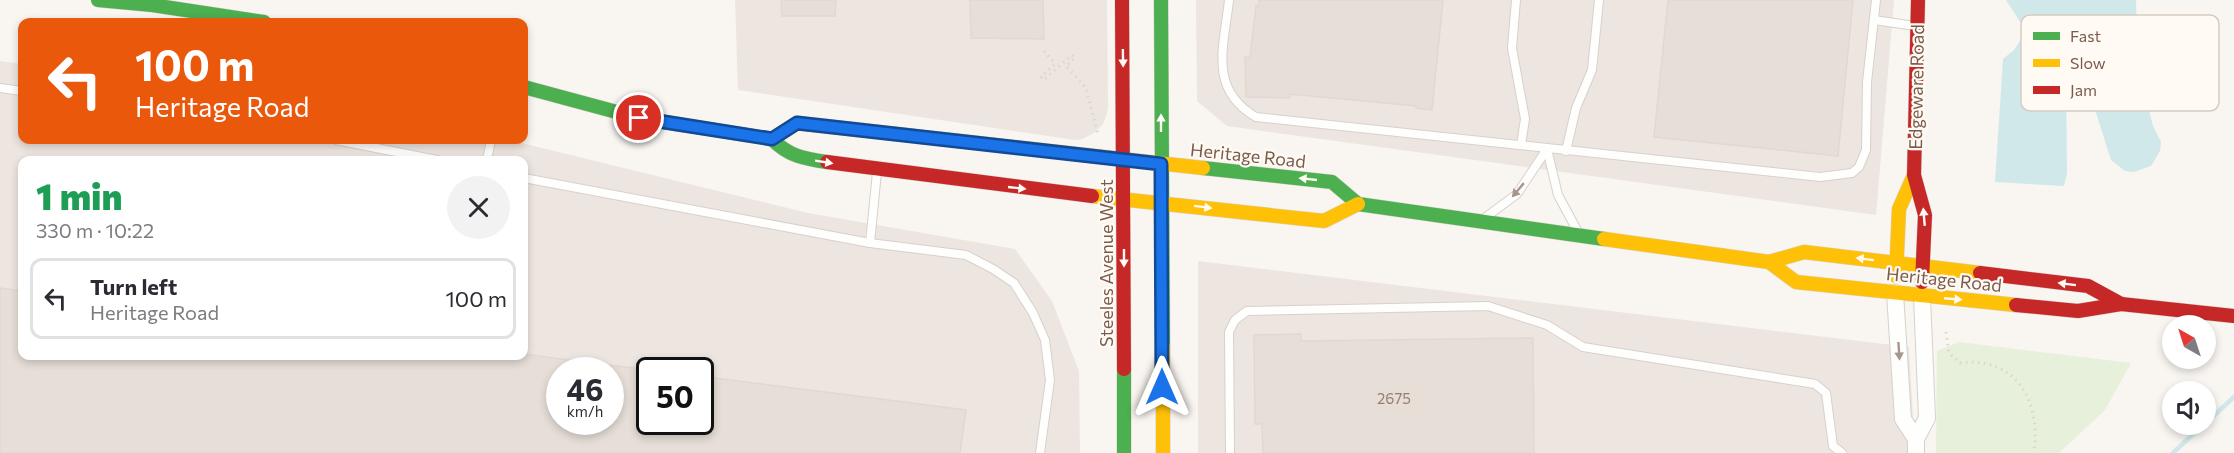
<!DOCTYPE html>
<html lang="en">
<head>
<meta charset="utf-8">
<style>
	body { margin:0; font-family:Commissioner,sans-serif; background:#f2f2f3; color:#2b2b33; height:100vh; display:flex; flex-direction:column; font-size:22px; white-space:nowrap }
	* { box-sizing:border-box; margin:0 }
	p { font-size:20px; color:#7c7c81 }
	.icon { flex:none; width:33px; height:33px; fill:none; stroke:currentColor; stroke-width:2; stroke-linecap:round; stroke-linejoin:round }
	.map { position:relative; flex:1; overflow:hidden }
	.sheet { position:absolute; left:18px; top:156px; width:510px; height:204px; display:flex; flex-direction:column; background:#fff; border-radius:12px; box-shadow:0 3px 9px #0003 }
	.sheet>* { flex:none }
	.top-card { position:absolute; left:18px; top:18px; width:510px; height:126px; border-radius:12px; box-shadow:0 3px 9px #0003; background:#ea580c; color:#fff; overflow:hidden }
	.needle { width:39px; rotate:321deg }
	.buttons { position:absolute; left:2162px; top:315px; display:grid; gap:12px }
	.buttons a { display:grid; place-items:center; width:54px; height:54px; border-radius:50%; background:#fff; box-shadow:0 3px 9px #0003; font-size:30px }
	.speed { position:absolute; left:546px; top:357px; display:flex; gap:12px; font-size:30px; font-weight:700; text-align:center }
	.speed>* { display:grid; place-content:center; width:78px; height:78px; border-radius:50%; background:#fff; box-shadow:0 3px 9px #0003; line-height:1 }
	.speed small { font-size:15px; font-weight:400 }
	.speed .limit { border:3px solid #111; border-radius:9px; background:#fff; color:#111 }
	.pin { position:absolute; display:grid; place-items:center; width:51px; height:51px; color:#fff; margin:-26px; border:3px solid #fff; border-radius:50%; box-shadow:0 2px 6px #0007 }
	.me { position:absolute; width:66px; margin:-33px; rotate:0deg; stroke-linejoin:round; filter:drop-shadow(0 0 4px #0008) }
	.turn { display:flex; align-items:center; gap:21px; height:126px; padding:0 18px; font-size:27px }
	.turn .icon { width:78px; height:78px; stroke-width:2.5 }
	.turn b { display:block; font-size:42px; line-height:51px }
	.round { display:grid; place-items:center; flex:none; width:63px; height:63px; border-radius:32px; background:#f2f2f3 }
	.head { display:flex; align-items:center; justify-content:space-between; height:102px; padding:0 18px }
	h1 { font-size:36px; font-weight:800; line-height:45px; color:#1e9e55 }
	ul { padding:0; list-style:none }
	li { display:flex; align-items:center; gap:18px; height:81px; margin:0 12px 9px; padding:0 6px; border:3px solid #e1e1e2; border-radius:12px }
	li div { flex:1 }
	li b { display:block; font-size:22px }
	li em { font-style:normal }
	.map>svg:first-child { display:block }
</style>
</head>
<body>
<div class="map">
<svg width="2234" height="453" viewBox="0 0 2234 453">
	<rect width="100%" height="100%" fill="#f9f5f0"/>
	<g fill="#ede5e0" fill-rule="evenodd">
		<polygon points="735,0 1107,0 1108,107 1106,117 1103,124 1094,133 1082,139 1075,140 738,90"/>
		<polygon points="1196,0 1894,0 1876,215 1227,126 1197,101"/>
		<path d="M0,61L22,64V140H509L808,213L1015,249L1052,301L1079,371L1080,453H0ZM22,160H524V356H22ZM560,370H610V422H560ZM650,370H700V422H650Z"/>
		<polygon points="1198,261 1909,347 1915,453 1198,453"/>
	</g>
	<polygon fill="#e7f0db" points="1959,342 2131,363 2105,410 2059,453 1936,453 1937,351"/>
	<polygon fill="#d0e8ea" points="2006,0 2136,0 2138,68 2153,126 2161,142 2160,151 2151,166 2134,172 2125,171 2111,160 2080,62 2066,73 2067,173 2064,186 1995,182 2003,59 2014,50 2026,31"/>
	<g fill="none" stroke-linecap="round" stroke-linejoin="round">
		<g stroke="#d0e8ea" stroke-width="4.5">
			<polyline points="2205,424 2234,397"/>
			<polyline points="2173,453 2204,424"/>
		</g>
	</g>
	<g fill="#e6ded7" stroke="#e2d8d2" stroke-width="1.5">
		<polygon points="781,0 836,0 835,16 782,16"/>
		<polygon points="970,0 1043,0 1044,39 971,38"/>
		<polygon points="1259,0 1443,0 1432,110 1416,108 1416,106 1290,94 1290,98 1246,97 1245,57 1250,57 1256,6 1258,7"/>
		<polygon points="1668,0 1853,0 1838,156 1654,137"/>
		<polygon points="0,288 22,291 22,356 524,356 524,354 592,363 592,370 560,370 560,422 610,422 610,365 650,370 650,422 700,422 700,376 966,410 960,453 0,453"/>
		<polygon points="1301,334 1301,341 1533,338 1534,453 1263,453 1262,424 1255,424 1254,335"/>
	</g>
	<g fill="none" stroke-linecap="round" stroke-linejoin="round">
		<defs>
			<g id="lane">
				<path d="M1229,0C1224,47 1208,89 1256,117L1820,177L1852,173L1859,167L1866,150L1867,82L1876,0"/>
				<polyline points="1516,0 1512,48 1525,119 1521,145"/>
				<polyline points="1874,20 1915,26"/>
				<polyline points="0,88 22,91"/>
				<polyline points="336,140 437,160"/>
				<polyline points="1547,149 1558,195 1578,232"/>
				<polyline points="1566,151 1576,108 1592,70 1599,0"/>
				<polyline points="487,160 491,140"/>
				<polyline points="524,178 870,243 966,255 993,269 1014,283 1033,313 1045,340 1050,380 1040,453"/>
				<polyline points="1486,217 1517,194 1547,149"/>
				<polyline points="870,243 877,172"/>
				<polyline points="1230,453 1229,332 1235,320 1247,311 1488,306 1547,325 1583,347 1815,384 1826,393 1833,446 1842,453"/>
			</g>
			<g id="street">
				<polyline points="1895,293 1903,419 1916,439"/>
				<polyline points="1916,453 1916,439 1927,418 1922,296"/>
			</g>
			<g id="fast">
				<polyline points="98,0 152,5 264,22"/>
				<polyline points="1161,0 1163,346"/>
				<path d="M524,87L639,118L772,139C788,156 805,159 827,162"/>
				<polyline points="1203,168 1332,182 1358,204 1604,239"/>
				<polyline points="1124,369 1124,453"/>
			</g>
			<g id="slow">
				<polyline points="772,139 797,123 1203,168"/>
				<polyline points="1092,196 1324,221 1358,204"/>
				<polyline points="1604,239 1769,262 1804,252 1980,273"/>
				<polyline points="1769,262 1796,282 2016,305"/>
				<polyline points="1896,276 1899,209 1914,175"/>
				<polyline points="1163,346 1163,453"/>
			</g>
			<g id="jam">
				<polyline points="1122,0 1124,369"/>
				<polyline points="1918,0 1914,175 1925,215 1922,282"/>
				<polyline points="827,162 1092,196"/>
				<polyline points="1980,273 2088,286 2121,304"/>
				<polyline points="2016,305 2078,311 2121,304 2234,316"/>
			</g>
		</defs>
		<use href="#lane" stroke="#d7d1cb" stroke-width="10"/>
		<use href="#street" stroke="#d7d1cb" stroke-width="18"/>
		<use href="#fast" stroke="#d9d2cb" stroke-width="15"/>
		<use href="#slow" stroke="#d9d2cb" stroke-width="15"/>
		<use href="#jam" stroke="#d9d2cb" stroke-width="15"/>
		<g stroke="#dcd5d0" stroke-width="3" stroke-dasharray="1.5 4.5" stroke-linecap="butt">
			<polyline points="1044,51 1055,64 1041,77 1044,80 1072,55 1075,58 1066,66 1086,88 1098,134"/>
			<path d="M1946,332L1949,353L1960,363C2017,356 2041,402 2034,453"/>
		</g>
		<use href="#lane" stroke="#fefefd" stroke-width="8"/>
		<use href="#street" stroke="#fefefd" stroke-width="16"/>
		<use href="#fast" stroke="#4caf50" stroke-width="14"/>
		<use href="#slow" stroke="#ffc107" stroke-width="14"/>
		<use href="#jam" stroke="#c62828" stroke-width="14"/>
	</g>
	<defs><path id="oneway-solid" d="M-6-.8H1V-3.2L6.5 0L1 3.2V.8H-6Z" transform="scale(1.5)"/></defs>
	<g fill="#fffaf3">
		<use href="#oneway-solid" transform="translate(1123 58) rotate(89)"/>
		<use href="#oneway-solid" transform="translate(1161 123) rotate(-90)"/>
		<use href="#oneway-solid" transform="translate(824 162) rotate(9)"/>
		<use href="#oneway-solid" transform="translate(1308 179) rotate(-174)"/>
		<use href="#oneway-solid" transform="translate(1017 188) rotate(6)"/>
		<use href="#oneway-solid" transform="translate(1203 207) rotate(7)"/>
		<use href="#oneway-solid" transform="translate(1924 217) rotate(-95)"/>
		<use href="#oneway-solid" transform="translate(1124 258) rotate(90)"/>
		<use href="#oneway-solid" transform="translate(1865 259) rotate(-173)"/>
		<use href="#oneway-solid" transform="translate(2067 284) rotate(-173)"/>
		<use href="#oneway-solid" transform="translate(1953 299) rotate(5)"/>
	</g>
	<g fill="#a8958b">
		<use href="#oneway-solid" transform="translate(1518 190) rotate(130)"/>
		<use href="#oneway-solid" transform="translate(1899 351) rotate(86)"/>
	</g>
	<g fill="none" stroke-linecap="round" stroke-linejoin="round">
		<defs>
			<polyline id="route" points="639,118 772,139 797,123 1161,164 1162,387"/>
		</defs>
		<use href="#route" stroke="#114b97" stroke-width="15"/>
		<use href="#route" stroke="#1a73e8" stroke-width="10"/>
	</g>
	<g text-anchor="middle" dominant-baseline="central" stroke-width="4.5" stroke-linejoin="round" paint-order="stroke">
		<g font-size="15" fill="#977e72">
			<text x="1394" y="398">2675</text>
		</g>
		<g font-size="18" fill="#7a5c4d" stroke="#fffaf3">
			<text transform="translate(1916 87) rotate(-89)">Edgeware Road</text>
			<text transform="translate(1248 155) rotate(6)">Heritage Road</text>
			<text transform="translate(1106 263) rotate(-90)">Steeles Avenue West</text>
			<text transform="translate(1944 279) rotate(6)">Heritage Road</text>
		</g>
	</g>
	<rect x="2021" y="15" width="198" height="96" rx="9" fill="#fffaf3" stroke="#d7cbc1" stroke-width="1.5"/>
	<rect x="2033" y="32" width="27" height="8" fill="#4caf50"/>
	<rect x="2033" y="59" width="27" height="8" fill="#ffc107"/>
	<rect x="2033" y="86" width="27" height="8" fill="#c62828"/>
	<g font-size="16" fill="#7a5c4d">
		<text x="2070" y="42">Fast</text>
		<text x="2070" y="69">Slow</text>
		<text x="2070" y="96">Jam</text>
	</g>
</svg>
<div class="buttons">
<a><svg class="needle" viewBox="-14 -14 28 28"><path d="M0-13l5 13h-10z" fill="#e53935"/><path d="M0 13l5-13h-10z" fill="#7c7c81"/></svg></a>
<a><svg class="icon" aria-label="sound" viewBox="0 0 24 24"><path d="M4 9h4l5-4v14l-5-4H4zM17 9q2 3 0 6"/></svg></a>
</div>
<div class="speed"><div>46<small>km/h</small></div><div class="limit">50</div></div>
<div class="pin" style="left:639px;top:118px;background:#d93025"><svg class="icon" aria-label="arrive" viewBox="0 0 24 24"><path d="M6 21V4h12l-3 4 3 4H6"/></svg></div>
<svg class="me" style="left:1162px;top:387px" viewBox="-20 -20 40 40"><path d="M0-17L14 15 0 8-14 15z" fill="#1a73e8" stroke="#fff" stroke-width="4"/></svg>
<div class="top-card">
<div class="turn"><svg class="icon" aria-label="left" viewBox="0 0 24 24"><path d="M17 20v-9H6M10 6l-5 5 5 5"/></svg><div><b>100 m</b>Heritage Road</div></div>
</div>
<section class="sheet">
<div class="head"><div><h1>1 min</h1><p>330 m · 10:22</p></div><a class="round"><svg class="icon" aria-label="close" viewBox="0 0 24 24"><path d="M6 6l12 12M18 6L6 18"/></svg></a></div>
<ul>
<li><svg class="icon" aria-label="left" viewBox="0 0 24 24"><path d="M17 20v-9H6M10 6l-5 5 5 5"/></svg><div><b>Turn left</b><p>Heritage Road</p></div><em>100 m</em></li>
</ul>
</section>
</div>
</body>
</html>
